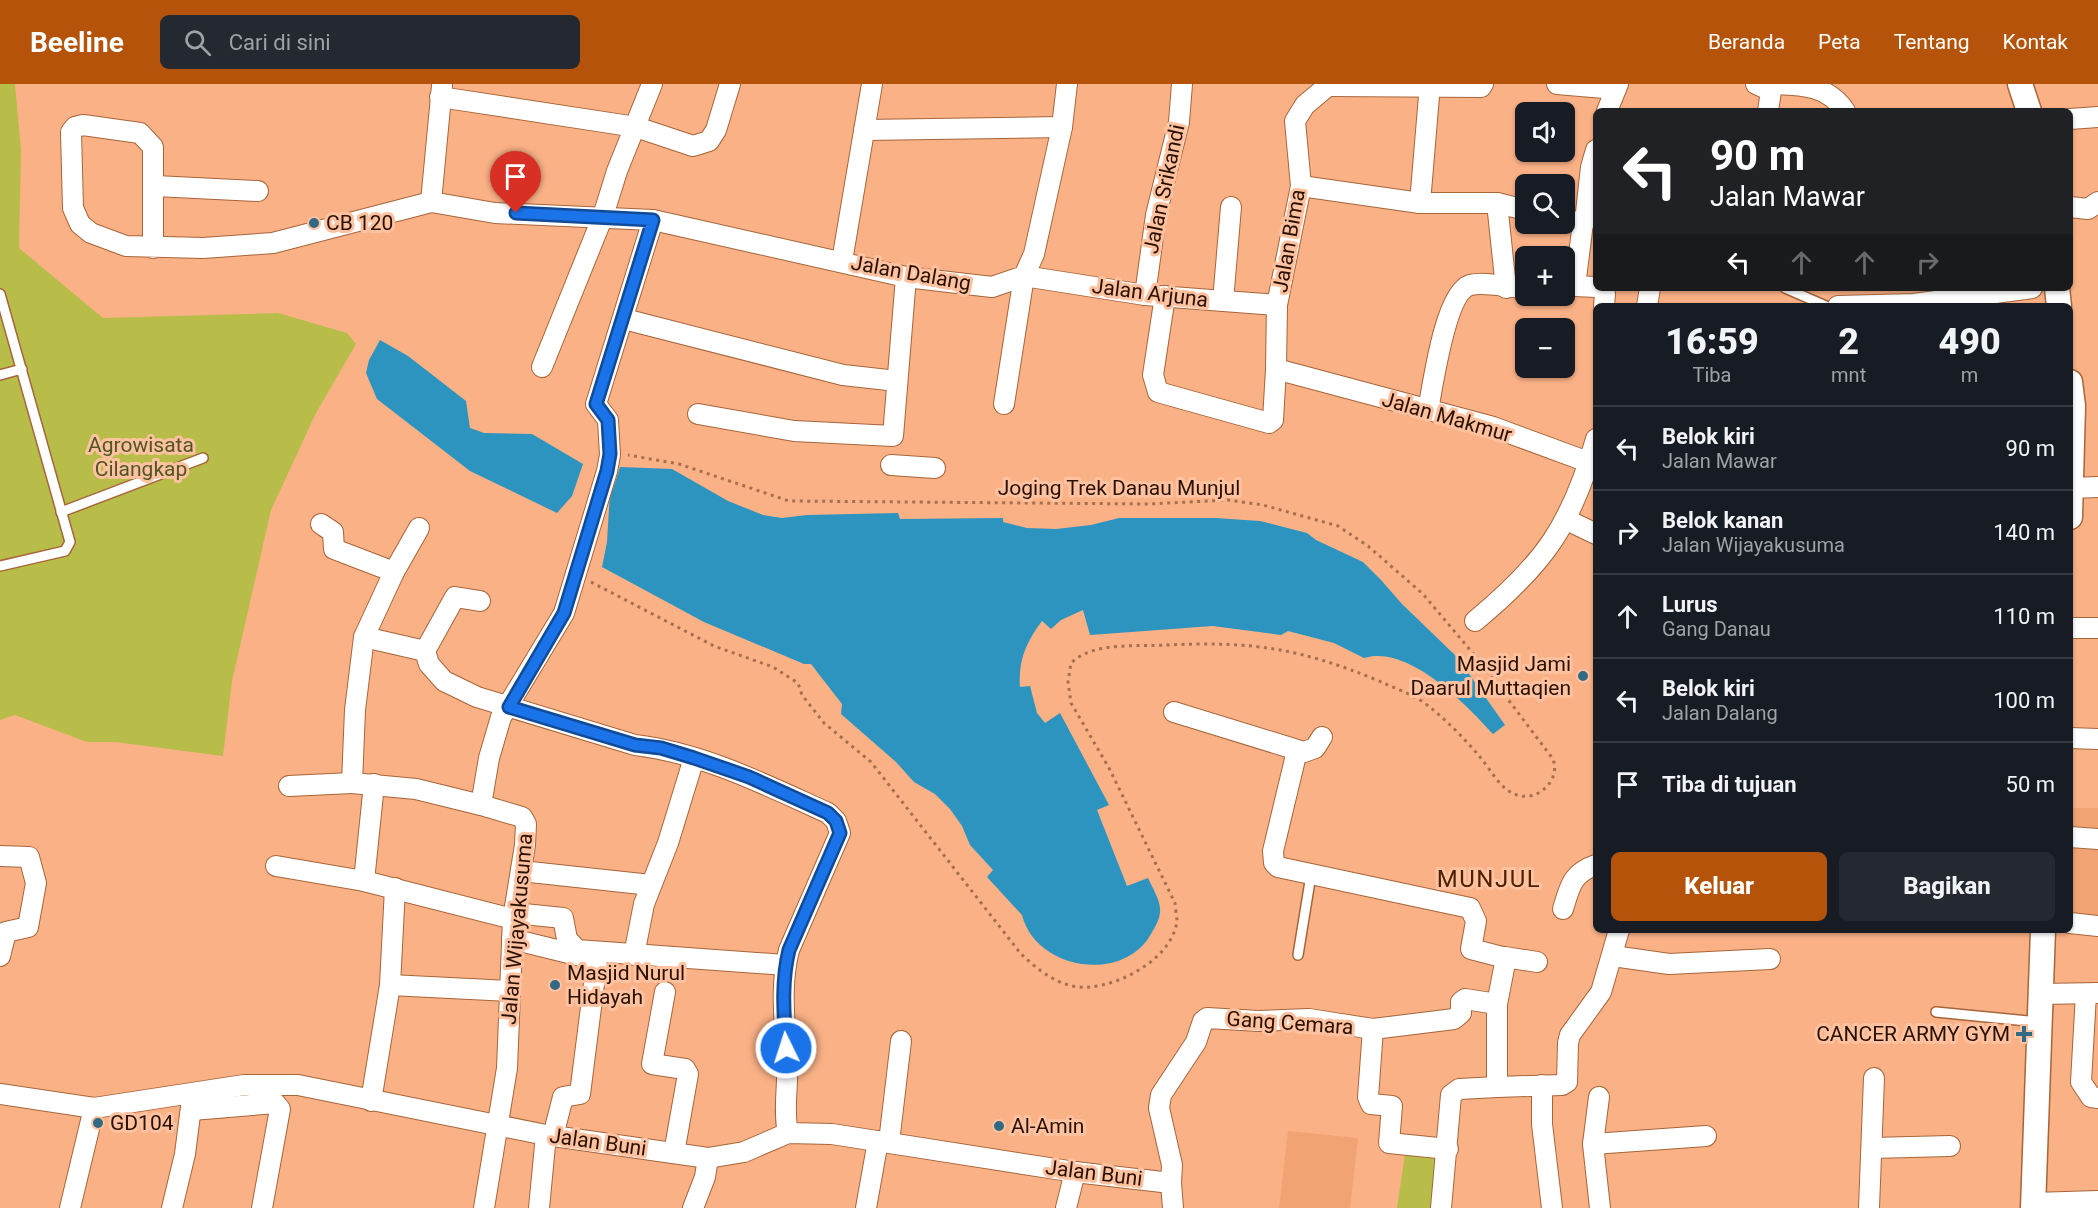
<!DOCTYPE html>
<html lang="id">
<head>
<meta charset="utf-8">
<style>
	body { margin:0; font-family:Roboto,sans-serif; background:#242831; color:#f1f3f6; height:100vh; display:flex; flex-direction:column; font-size:22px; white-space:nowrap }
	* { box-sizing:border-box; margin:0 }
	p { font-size:20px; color:#9ea1a6 }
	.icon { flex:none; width:33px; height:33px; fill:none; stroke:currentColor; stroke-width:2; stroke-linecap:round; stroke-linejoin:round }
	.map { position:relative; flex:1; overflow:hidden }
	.drawer { position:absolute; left:1593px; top:219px; width:480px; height:630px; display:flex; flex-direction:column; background:#171b24; border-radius:9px; box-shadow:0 2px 4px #0004 }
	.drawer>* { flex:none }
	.hud { position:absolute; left:1593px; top:24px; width:480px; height:183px; border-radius:9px; box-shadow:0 2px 4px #0004; background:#202124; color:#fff; overflow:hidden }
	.controls { position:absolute; left:1515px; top:18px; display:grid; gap:12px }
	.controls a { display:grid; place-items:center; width:60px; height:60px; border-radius:9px; background:#171b24; box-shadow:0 2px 4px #0004; font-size:30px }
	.pin { position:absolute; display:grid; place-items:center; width:51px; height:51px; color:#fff; margin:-62px -26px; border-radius:50% 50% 50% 0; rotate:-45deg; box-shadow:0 0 6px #0007 }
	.pin .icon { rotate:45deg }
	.me { position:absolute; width:66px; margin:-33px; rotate:356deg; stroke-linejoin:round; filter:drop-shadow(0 0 4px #0008) }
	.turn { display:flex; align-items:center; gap:21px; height:126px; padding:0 18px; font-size:27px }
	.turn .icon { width:78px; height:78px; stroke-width:2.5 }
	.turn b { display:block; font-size:42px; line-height:51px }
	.lanes { display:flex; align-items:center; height:57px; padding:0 18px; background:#0003; justify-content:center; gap:30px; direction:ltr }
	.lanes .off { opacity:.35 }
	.eta { display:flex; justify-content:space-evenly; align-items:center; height:102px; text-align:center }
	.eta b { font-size:36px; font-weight:800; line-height:42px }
	.button { display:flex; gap:12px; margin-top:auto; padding:12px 18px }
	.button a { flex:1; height:69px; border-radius:9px; background:#b45309; color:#fff; font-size:24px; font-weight:800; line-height:69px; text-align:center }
	.button a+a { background:#242831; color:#f1f3f6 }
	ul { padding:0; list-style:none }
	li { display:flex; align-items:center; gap:18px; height:84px; padding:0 18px; border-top:2px solid #363941 }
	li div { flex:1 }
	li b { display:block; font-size:22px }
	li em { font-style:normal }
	header { display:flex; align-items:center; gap:36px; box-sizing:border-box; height:84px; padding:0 30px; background:#b45309; color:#fff }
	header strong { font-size:28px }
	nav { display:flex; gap:33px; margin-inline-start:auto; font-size:21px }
	.search { width:420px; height:54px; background:#242831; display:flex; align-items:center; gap:15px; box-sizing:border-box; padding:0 21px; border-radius:9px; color:#9ea1a6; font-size:22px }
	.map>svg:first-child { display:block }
</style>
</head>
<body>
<header>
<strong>Beeline</strong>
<div class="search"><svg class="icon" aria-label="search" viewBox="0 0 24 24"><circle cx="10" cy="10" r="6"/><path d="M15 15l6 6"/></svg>Cari di sini</div>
<nav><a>Beranda</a><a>Peta</a><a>Tentang</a><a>Kontak</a></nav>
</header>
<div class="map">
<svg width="2098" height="1124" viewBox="0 0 2098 1124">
	<rect width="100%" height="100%" fill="#fab186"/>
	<g fill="#f2a373">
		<polygon points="2070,724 2098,724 2098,842 2070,840"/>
		<polygon points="1288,1047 1358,1054 1350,1124 1279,1124"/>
	</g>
	<g fill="#b8bd49">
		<polygon points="0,0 15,0 21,66 19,164 103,234 278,229 347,249 356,260 316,329 271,426 232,597 223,672 115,658 87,658 15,631 0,636"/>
		<polygon points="1405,1070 1440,1073 1435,1124 1397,1124"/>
	</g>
	<g fill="#2d94c0">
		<polygon points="380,256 408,272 466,317 470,344 484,349 532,350 583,380 572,412 557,429 470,387 377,315 366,289 369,276"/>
		<path d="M620,383L672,385L728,417L763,431L782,434L807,431L898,429L900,435L1003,434V438L1027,444L1056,445L1091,441L1119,434H1216L1260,437L1307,449L1316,456L1363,478L1381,496L1402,520L1457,573L1505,641L1493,650C1466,620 1408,560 1364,574L1334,559L1288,547L1281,551L1213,542L1090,551L1083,526L1061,536L1051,545L1042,537C1026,558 1018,577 1020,603L1030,602L1037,629L1045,639L1060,629L1109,721L1097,726L1127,802L1148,794C1152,803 1159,814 1160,824C1161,833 1156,842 1151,850C1123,900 1036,886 1022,831L987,793L993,786L970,761L962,742L950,725L935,710L914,698L896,678L841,630L842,620L811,580H804L704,538L602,483L607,458L610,408L613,405Z"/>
	</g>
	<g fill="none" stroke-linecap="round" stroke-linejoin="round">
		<defs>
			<g id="service">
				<polyline points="1785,204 1826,222"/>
				<polyline points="0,210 70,458 65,467 0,482"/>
				<polyline points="0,291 22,285"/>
				<polyline points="61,428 203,374"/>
				<polyline points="1298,871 1311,791"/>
				<polyline points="1936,928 2038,938"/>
			</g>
			<g id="minor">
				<polyline points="1330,0 1305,21 1295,37 1301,102 1277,221 1276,285 1493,343 1588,378"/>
				<polyline points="1557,0 1616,5"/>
				<polyline points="1756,0 1771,7 1768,27"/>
				<path d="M1770,0C1800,1 1827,0 1845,27"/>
				<polyline points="1329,2 1481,3 1483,0"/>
				<polyline points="440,13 636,43 693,62 709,57 716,46 730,0"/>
				<polyline points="1607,27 1618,0"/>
				<polyline points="2070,35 2098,33"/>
				<polyline points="864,46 1062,43"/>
				<polyline points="155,102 258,107"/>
				<polyline points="1301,102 1420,119 1497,119 1526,126"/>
				<polyline points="431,118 442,2"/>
				<polyline points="1420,119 1430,0"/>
				<polyline points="1497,119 1506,204"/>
				<polyline points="2070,123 2088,125 2098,118"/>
				<polyline points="1564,135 1581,139 1585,137 1591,83 1596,66"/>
				<polyline points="153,164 153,63 140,49 83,41 75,43 71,48 73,124 80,140 91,149 126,162 203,164 273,159 431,118 495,129 653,136 906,193 992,203 1024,192 1034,170 1062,43 1067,0"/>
				<polyline points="842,177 872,0"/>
				<polyline points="1564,202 1575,202 1583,139"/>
				<polyline points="1575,202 1596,203"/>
				<polyline points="1602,204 1605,210 1604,222"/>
				<polyline points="1145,211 1156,131 1179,38 1182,0"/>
				<polyline points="1165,212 1153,291 1158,308 1269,339 1273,336 1276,285"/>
				<polyline points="1223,217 1231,123"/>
				<polyline points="1647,222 1650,204"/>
				<polyline points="1838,222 1914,220 2032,204"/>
				<polyline points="624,235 843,291 897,297"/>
				<polyline points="542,283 603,132 617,87 652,0"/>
				<polyline points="1004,320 1024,192 1145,211 1277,221"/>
				<path d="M1428,326C1433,301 1445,209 1470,201C1487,197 1508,204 1526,204"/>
				<polyline points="698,330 794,347 893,352 906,193"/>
				<polyline points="891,381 935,384"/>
				<polyline points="2071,404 2098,403"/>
				<polyline points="1567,436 1596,450"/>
				<path d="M321,440L333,448L334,465L394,488L364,553L425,567L429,580L444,597L477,613L635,661C703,669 766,701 828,729L836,737L840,749L789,866C779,906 786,943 787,983C788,1006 783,1026 788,1049"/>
				<polyline points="394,488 419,444"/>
				<path d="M1475,537C1544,480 1571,442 1596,355"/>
				<polyline points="2070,544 2098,544"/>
				<polyline points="364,553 355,626 352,699 416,705 481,721"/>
				<polyline points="425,567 455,513 480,517"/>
				<polyline points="1174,628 1304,668 1315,664 1322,653"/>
				<polyline points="2070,654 2098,655"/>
				<polyline points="1295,666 1296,671 1273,767 1274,779 1278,783 1470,824 1476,837 1471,865 1506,874 1497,920"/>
				<polyline points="289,702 352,699"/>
				<polyline points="2070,753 2098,755"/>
				<polyline points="0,772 29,773 36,799 28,843 6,848 0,872"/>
				<polyline points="276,782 364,797 513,835"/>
				<polyline points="521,787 651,801"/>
				<polyline points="364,797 374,700"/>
				<path d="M1563,825C1570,802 1572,789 1596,781"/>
				<polyline points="514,829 563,834 567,855 577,866 785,881"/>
				<polyline points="2070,839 2098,842"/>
				<polyline points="512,855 597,876 580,1010 563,1013 553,1052"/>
				<polyline points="634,871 644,820 668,759 694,674"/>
				<polyline points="1613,872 1669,880 1770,875"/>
				<polyline points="1505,873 1537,878"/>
				<polyline points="390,901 510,907"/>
				<polyline points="665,908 652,980 685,985 688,990 674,1069"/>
				<polyline points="2041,910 2098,909"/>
				<polyline points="2086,910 2081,998 2091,1013 2098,1014"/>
				<polyline points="1373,945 1368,1013 1371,1020 1392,1022 1389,1059 1448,1065"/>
				<polyline points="1542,1001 1542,1040 1552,1124"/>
				<polyline points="0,1010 94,1024 244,1001 298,1001 546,1051 708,1074 744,1068 788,1049 832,1050 1075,1088 1171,1099 1173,1124"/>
				<polyline points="1599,1013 1593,1060 1600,1124"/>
				<polyline points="371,1017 390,901 395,804"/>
				<polyline points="192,1026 275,1019 280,1025 262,1124"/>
				<polyline points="889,1058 901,957"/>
				<polyline points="1593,1060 1706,1052"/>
				<polyline points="1872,1064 1950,1062"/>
				<polyline points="1171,1099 1172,1081 1159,1024 1161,1011 1196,958 1203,937 1207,934 1259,937 1309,935 1373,945 1454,935 1461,929 1461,918 1465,915 1497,920 1497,1003 1562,1001 1567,998 1568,959 1570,951 1601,908 1619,846"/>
				<polyline points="2033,1119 2098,1117"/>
				<polyline points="70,1124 94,1024"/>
				<polyline points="172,1124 185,1070 192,1015"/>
				<polyline points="484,1124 507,984 513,835 525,761 526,740 522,733 481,721 489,674 501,633 564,529 607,387 610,371 608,336 596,320 653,136"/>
				<polyline points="539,1124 546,1051"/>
				<polyline points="693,1124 705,1093 708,1074"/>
				<polyline points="866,1124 878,1057"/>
				<polyline points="1066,1124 1075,1088"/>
				<polyline points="1441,1124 1451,1011 1459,1005 1497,1003"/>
				<polyline points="1869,1124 1874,994"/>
			</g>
			<g id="tertiary">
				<polyline points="2020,0 2029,27"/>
				<polyline points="2057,204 2059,222"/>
				<polyline points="2070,298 2073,322 2070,433"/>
				<polyline points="2033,1124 2043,846"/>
			</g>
		</defs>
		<use href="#service" stroke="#a7653a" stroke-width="12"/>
		<use href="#minor" stroke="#a7653a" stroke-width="22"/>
		<use href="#tertiary" stroke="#a7653a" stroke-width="27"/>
		<path stroke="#a67050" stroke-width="3" stroke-dasharray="3 4.5" stroke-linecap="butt" d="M591,498L714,562L773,583L798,599L802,611L824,639L871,678L1021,870C1039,887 1063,906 1090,903C1123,900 1172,874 1177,837C1177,832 1175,824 1175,819L1109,684L1071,619L1068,598L1071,579C1094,557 1137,563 1167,561C1251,557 1300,564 1379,597C1396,605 1416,611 1431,624C1448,638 1465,655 1479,672C1490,684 1500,706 1517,711C1538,718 1561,696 1553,675L1476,573L1423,510L1368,462L1338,442L1263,421L1228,416L1148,420L789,417L679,380L628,371"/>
		<use href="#service" stroke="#fff" stroke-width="9"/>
		<use href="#minor" stroke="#fff" stroke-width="20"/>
		<use href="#tertiary" stroke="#fff" stroke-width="24"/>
	</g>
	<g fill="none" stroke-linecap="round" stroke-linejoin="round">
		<defs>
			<path id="route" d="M516,129L653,136L596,320L608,336L610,370L607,387L564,529L509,623L635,661L661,664L694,674L749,693L828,729L836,737L840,749L789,866C781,899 784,930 786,964"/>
		</defs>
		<use href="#route" stroke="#114b97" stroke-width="15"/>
		<use href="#route" stroke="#1a73e8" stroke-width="10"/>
	</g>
	<g fill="#326983" stroke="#fec2a0" stroke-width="2">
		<circle cx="314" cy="139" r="6"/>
		<circle cx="1583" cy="592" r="6"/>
		<circle cx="555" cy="901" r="6"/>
		<path d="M2021 941h6v6h6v6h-6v6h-6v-6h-6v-6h6z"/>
		<circle cx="98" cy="1039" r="6"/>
		<circle cx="999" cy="1042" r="6"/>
	</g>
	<g text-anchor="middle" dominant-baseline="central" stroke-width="6" stroke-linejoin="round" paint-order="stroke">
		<g font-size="21" fill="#2b1101" stroke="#fec2a0">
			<text transform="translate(1164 105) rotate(-78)">Jalan Srikandi</text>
			<text transform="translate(1289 157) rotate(-80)">Jalan Bima</text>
			<text transform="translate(911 189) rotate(10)">Jalan Dalang</text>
			<text transform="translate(1150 209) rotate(7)">Jalan Arjuna</text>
			<text transform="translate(1447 333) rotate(16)">Jalan Makmur</text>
			<text x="1119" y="404">Joging Trek Danau Munjul</text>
			<text transform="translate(517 845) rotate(-85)">Jalan Wijayakusuma</text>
			<text transform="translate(1290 939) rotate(4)">Gang Cemara</text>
			<text transform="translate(598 1058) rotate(8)">Jalan Buni</text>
			<text transform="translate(1094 1089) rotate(7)">Jalan Buni</text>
		</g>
		<g font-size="21" fill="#2b1101" stroke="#fec2a0" text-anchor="start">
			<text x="326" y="139">CB 120</text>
			<text x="1571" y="580" text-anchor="end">Masjid Jami<tspan x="1571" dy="24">Daarul Muttaqien</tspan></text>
			<text x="567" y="889">Masjid Nurul<tspan x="567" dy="24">Hidayah</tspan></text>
			<text x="2010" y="950" text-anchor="end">CANCER ARMY GYM</text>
			<text x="110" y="1039">GD104</text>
			<text x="1011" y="1042">Al-Amin</text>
		</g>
		<g font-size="21" fill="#525526" stroke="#fec2a0">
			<text x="141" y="361">Agrowisata<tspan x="141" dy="24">Cilangkap</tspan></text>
		</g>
		<g font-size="24" letter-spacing="1.5" fill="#4f2100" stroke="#fec2a0">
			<text x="1489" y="795">MUNJUL</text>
		</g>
	</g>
</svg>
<div class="controls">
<a><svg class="icon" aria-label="sound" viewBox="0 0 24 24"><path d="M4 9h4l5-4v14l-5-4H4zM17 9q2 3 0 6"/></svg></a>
<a><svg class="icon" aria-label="search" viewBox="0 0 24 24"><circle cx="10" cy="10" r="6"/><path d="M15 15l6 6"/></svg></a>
<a>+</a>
<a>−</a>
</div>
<div class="pin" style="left:516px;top:129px;background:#d93025"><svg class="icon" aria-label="arrive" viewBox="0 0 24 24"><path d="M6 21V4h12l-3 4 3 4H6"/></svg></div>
<svg class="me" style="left:786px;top:964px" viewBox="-20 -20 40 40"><circle r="17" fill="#1a73e8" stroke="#fff" stroke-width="3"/><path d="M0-11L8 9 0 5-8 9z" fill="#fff"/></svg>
<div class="hud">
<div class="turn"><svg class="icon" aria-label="left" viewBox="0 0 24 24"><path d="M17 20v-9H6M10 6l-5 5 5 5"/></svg><div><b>90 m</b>Jalan Mawar</div></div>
<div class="lanes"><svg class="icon" aria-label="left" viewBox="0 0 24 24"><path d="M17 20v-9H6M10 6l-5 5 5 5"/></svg><svg class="icon off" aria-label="ahead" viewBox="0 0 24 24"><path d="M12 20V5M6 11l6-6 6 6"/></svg><svg class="icon off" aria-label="ahead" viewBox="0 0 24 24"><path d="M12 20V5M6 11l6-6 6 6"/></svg><svg class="icon off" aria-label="right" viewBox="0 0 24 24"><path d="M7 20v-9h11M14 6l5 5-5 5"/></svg></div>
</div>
<section class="drawer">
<div class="eta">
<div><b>16:59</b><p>Tiba</p></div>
<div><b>2</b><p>mnt</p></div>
<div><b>490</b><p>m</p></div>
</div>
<ul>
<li><svg class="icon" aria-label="left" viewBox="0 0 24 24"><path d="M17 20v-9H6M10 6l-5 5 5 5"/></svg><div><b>Belok kiri</b><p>Jalan Mawar</p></div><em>90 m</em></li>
<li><svg class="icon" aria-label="right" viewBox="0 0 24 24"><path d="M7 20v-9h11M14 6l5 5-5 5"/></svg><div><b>Belok kanan</b><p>Jalan Wijayakusuma</p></div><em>140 m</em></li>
<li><svg class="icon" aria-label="ahead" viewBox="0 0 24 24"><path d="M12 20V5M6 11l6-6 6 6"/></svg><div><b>Lurus</b><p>Gang Danau</p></div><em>110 m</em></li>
<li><svg class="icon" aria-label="left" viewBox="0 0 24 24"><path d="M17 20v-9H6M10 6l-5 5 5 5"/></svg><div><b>Belok kiri</b><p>Jalan Dalang</p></div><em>100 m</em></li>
<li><svg class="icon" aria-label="arrive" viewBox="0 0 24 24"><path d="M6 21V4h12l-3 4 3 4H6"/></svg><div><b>Tiba di tujuan</b></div><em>50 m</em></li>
</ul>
<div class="button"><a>Keluar</a><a>Bagikan</a></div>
</section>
</div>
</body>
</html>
